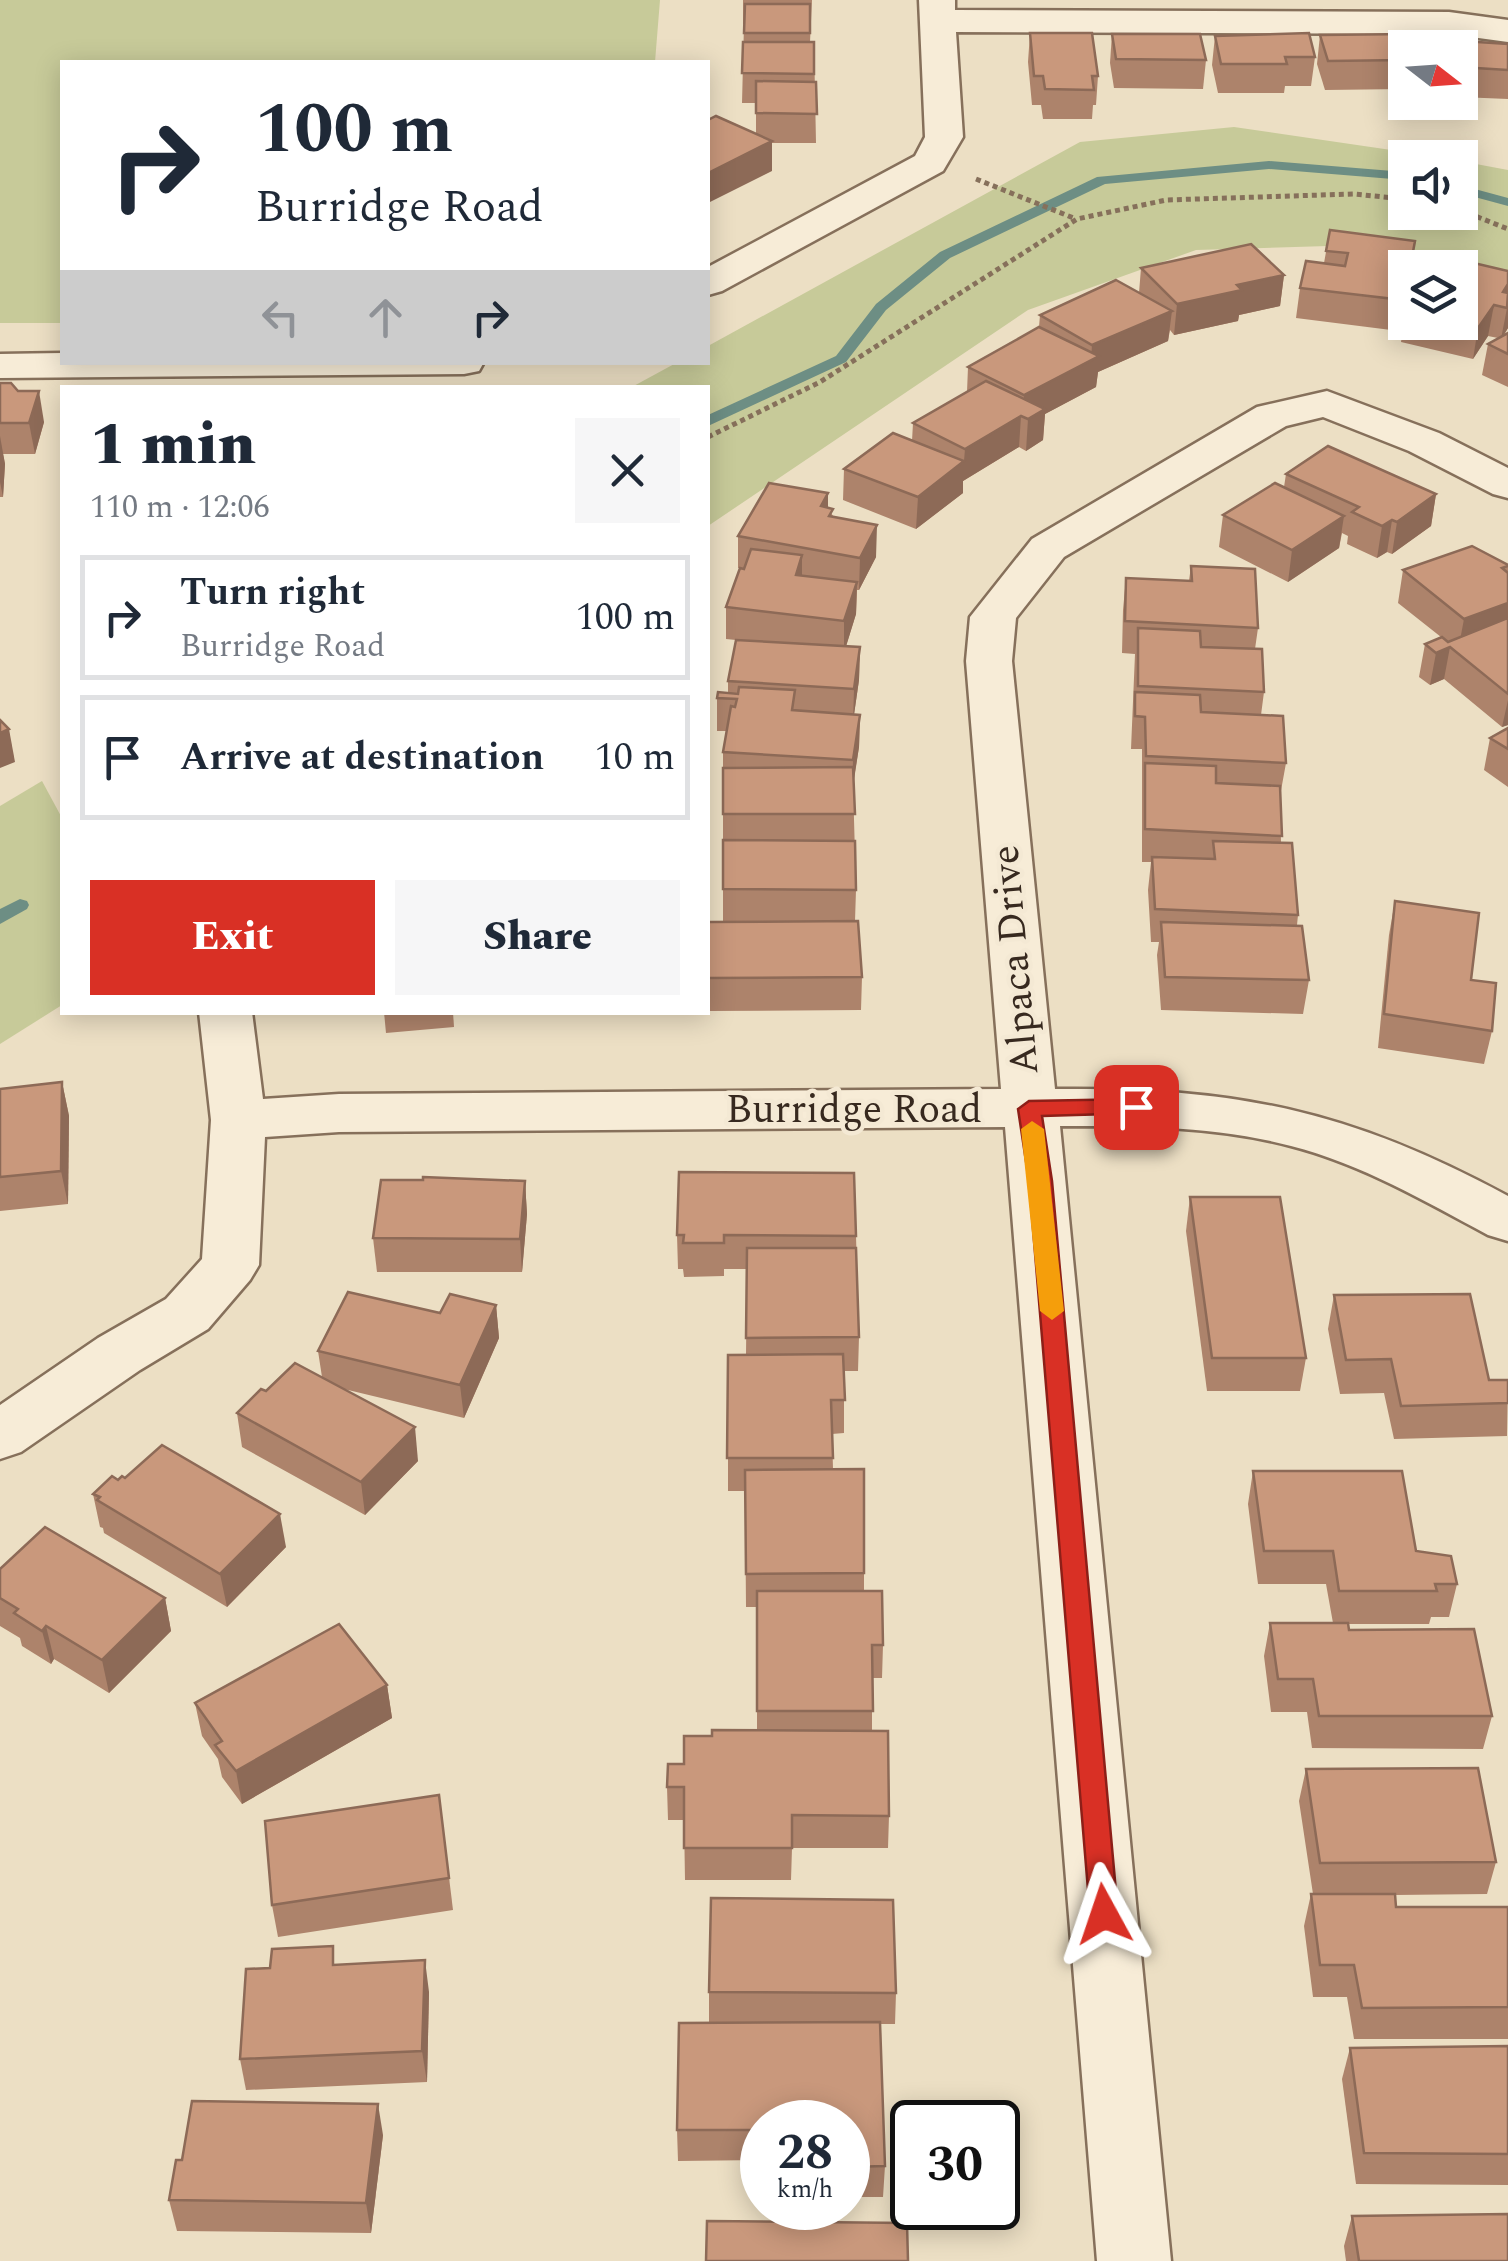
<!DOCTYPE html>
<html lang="en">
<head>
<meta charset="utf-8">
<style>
	body { margin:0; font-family:Spectral,serif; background:#f6f6f7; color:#1f2937; height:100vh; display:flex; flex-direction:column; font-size:38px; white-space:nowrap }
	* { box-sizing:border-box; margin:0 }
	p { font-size:32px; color:#747a83 }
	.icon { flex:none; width:55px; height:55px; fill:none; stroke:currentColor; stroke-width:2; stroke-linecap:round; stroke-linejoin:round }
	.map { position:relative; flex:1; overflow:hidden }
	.drawer { position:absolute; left:60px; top:385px; width:650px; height:630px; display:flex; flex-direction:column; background:#fff; border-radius:0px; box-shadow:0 5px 25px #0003 }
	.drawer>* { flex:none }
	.hud { position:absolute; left:60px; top:60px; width:650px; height:305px; border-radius:0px; box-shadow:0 5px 25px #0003; background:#fff; color:#1f2937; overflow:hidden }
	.needle { width:65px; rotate:107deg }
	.buttons { position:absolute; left:1388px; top:30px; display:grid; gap:20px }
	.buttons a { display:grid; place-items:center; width:90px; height:90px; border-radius:0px; background:#fff; box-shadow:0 5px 25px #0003; font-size:50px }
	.speed { position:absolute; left:740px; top:2100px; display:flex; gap:20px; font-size:50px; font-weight:700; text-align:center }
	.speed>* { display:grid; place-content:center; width:130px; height:130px; border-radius:50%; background:#fff; box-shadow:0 5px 25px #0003; line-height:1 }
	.speed small { font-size:25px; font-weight:400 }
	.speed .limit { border:5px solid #111; border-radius:15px; background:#fff; color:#111 }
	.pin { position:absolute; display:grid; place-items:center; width:85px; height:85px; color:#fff; margin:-42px; border-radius:20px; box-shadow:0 5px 15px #0006 }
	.me { position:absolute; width:110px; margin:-55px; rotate:355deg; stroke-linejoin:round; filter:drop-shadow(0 0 8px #0008) }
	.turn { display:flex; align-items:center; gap:35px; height:210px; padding:0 30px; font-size:45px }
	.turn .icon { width:130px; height:130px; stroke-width:2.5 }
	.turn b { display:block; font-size:70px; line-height:85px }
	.lanes { display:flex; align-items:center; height:95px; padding:0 30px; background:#0003; justify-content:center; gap:50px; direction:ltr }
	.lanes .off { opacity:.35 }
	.round { display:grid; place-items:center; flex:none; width:105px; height:105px; border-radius:0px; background:#f6f6f7 }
	.headline { display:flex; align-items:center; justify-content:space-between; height:170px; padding:0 30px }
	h1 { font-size:60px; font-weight:800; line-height:75px }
	.cta { display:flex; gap:20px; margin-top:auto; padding:20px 30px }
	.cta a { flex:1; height:115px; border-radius:0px; background:#d93025; color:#fff; font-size:40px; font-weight:800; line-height:115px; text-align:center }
	.cta a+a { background:#f6f6f7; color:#1f2937 }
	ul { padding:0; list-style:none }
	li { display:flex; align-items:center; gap:30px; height:125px; margin:0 20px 15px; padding:0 10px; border:5px solid #e0e1e3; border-radius:0px }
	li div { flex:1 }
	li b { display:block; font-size:38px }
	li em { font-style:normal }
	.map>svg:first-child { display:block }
</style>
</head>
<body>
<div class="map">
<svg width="1508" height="2261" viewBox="0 0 1508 2261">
	<rect width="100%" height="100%" fill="#ecdfc4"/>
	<g fill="#c7ca99">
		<polygon points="0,0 660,0 655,62 62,62 62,323 0,323"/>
		<polygon points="1234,127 1439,157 1405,158 1405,212 1460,212 1460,161 1508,170 1508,274 1361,245 1196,250 1028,310 708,526 708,388 630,388 676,363 708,362 708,346 1080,142"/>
		<polygon points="42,781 62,818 62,1005 0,1044 0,806"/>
	</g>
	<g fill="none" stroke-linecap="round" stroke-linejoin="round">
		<g fill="#6d8e84" fill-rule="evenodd">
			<polygon points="1269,161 1405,172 1405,180 1269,169 1105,184 950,258 886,310 846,362 708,426 708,415 836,356 876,304 940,252 1097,177"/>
			<polygon points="1460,185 1508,198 1508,206 1460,193"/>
			<polygon points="20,899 27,901 29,905 27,909 0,924 0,909"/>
		</g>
		<defs>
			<g id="minor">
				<polygon points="919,0 955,0 955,10 1449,12 1508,20 1508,42 1449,34 956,32 963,137 943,171 722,291 708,295 708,267 915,156 925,137"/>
				<polygon points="62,353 62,362 484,362 479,371 464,374 0,378 0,354"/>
				<path d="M1327,391L1439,433L1508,468V498L1493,494L1409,451L1323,417L1286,426L1064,557L1016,618L1012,661L1055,1089C1235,1087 1349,1110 1508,1196V1241L1488,1235C1425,1201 1361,1164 1291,1146C1216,1126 1137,1126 1060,1126L1171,2261H1097L1005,1127L339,1132L265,1137L259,1265L250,1280L208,1329L140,1370L21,1452L0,1459V1405L98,1338L166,1299L202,1259L211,1120L199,1012H252L263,1099L339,1094L1001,1089L966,661L970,617L1032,539L1257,407Z"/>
			</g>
		</defs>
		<use href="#minor" stroke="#86705b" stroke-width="5"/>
		<g stroke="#86705b" stroke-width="5" stroke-dasharray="5 4" stroke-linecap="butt">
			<polyline points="976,179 1076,219"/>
			<polyline points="1460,210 1508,229"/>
			<polyline points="708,437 820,382 1077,219 1166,200 1353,194 1405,199"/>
		</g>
		<use href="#minor" fill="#f7ecd7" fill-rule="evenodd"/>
	</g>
	<g fill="#ad836b">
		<polygon points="743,0 812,0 810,42 814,42 816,143 772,143 772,171 756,134 756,103 742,103 744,24 743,24"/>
		<polygon points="1030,33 1098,76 1096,105 1093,105 1092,119 1043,119 1041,105 1032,105 1028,62"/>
		<polygon points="1112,34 1206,60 1203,89 1114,88 1110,63"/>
		<polygon points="1320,35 1405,48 1405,89 1325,90 1317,64"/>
		<polygon points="1215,36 1315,57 1311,86 1285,86 1284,93 1218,93 1212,65"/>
		<polygon points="1432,39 1508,44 1508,99 1460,97 1460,48 1430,48"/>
		<polygon points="1330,230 1405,298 1399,331 1296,318 1300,288 1324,263"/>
		<polygon points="1141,268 1284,275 1280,306 1239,315 1238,321 1174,335 1170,330 1168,341 1098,372 1096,387 1045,414 1043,440 1026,451 1019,447 963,481 963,493 916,529 843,500 844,469 912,441 913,423 967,392 968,367 1039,327 1040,315 1139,293"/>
		<polygon points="1508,271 1508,328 1504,335 1508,333 1508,387 1482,375 1488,344 1498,338 1488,336 1473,359 1401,342 1405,316 1405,322 1460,322"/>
		<polygon points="0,383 44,422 35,454 3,454 5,464 3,497 0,497"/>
		<polygon points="1286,474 1436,494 1431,526 1392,554 1387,552 1377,558 1347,544 1348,536 1342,533 1339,548 1288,582 1219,547 1223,515 1284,487"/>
		<polygon points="828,508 833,516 876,557 859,590 857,590 856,614 846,646 860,647 859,680 854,714 860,715 859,747 853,784 856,890 855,921 862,977 861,1010 708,1011 708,922 723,922 723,752 727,731 717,731 717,698 728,693 728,681 736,640 726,639 726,607 740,568 738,568 738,536"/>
		<polygon points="1508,565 1508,725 1502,727 1444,679 1430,685 1419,677 1425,644 1441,637 1398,603 1403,570"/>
		<polygon points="1191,566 1258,628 1255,649 1264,692 1261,715 1286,763 1280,796 1281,843 1298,915 1297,925 1309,980 1303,1014 1161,1010 1157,955 1159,942 1151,942 1148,890 1151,862 1142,862 1142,749 1131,749 1135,654 1122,653 1123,610 1126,578 1189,581"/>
		<polygon points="1508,728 1508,787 1484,770 1490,738"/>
		<polygon points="1395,901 1471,980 1492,1031 1484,1064 1378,1048 1389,935"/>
		<polygon points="384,1012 453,1012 454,1027 386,1033"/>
		<polygon points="62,1082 69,1116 68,1204 0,1211 0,1089"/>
		<polygon points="525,1181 527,1214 522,1272 377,1272 373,1238"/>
		<polygon points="1190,1197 1306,1358 1300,1391 1207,1391 1186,1231"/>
		<polygon points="677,1235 856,1236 859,1337 858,1371 844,1371 844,1433 832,1434 833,1469 864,1573 864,1591 883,1645 882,1678 872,1678 872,1731 889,1816 888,1848 792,1848 791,1880 685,1880 684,1820 668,1820 667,1787 684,1764 712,1736 757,1730 757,1607 746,1607 745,1491 728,1491 728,1355 746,1355 747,1269 724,1269 724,1276 684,1277 683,1269 678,1269"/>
		<polygon points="1334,1295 1489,1380 1508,1380 1507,1436 1394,1439 1384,1393 1340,1394 1328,1329"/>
		<polygon points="496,1305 499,1338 464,1418 344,1389 418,1461 365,1515 242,1447 237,1413 266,1391 322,1377 318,1351 440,1313"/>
		<polygon points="1253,1471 1416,1551 1457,1584 1449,1617 1431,1617 1429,1624 1348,1624 1349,1630 1492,1716 1483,1749 1312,1748 1307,1712 1271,1712 1264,1656 1270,1623 1333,1623 1326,1584 1258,1584 1248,1504"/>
		<polygon points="118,1480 286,1547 227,1607 104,1533 103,1528 100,1527 93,1494"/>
		<polygon points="0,1569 165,1598 171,1631 109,1693 54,1659 51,1664 22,1646 20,1638 0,1626"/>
		<polygon points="387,1685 392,1718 242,1804 222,1777 218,1759 202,1736 195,1703"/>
		<polygon points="1306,1769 1496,1862 1487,1894 1395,1895 1396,1907 1508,1907 1508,2039 1354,2039 1347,1997 1313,1997 1304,1926 1311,1894 1313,1894 1299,1801"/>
		<polygon points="439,1795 453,1910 278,1937 272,1905"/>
		<polygon points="336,1965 429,1992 427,2082 246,2090 240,2059"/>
		<polygon points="709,1992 896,1993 895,2024 880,2024 885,2166 883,2197 848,2197 848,2122 762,2122 762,2160 678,2161 677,2130 709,2023"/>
		<polygon points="1508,2046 1508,2185 1356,2184 1342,2079 1350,2048"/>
		<polygon points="383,2135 371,2233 177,2231 169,2200"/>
		<polygon points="1352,2216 1508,2261 1346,2261 1344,2246"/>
	</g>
	<g fill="#8d6a57">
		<polygon points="772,141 772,171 708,203 708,173"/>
		<polygon points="1284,275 1280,306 1239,315 1238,321 1174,335 1177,304 1237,285"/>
		<polygon points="1508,284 1508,328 1501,339 1507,308 1503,292"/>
		<polygon points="1494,305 1488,336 1473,359 1478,328"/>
		<polygon points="1172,311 1168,341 1098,372 1096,387 1045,414 1043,440 1026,451 1028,419 1023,416 1024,395 1091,360 1092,345"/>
		<polygon points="39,391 44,422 35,454 29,423"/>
		<polygon points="1021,416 1019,447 963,481 963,493 916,529 918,497 964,461 965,449"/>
		<polygon points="0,436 5,464 3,497 0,482"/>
		<polygon points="828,493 828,525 821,506"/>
		<polygon points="1436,494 1431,526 1392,554 1397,522"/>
		<polygon points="1344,516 1339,548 1288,582 1292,550"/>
		<polygon points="1392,520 1387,552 1377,558 1382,526"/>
		<polygon points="877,525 876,557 859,590 860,558"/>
		<polygon points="802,555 802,587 796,575"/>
		<polygon points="857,582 856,614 844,653 844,621"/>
		<polygon points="1508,603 1508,633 1458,651 1464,619"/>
		<polygon points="860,647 859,680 853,722 854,689"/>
		<polygon points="1450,647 1444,679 1430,685 1436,653"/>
		<polygon points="1508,700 1508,725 1502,727"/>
		<polygon points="860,715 859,747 852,793 853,760"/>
		<polygon points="9,729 15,762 0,768 0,733"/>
		<polygon points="62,1082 69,1116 68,1204 61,1171"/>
		<polygon points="525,1181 527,1214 522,1272 520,1239"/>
		<polygon points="496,1305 499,1338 464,1418 460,1385"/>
		<polygon points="415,1427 418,1461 365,1515 361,1482"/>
		<polygon points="280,1514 286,1547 227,1607 220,1574"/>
		<polygon points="165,1598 171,1631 109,1693 102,1660"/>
		<polygon points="46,1626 54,1659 51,1664 42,1631"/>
		<polygon points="387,1685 392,1718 242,1804 236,1771"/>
		<polygon points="425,1960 429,1992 427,2082 422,2051"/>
		<polygon points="378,2104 383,2135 371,2233 366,2203"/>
	</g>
	<g fill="#c9987c" stroke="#8d6a57" stroke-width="2.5">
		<polygon points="745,4 810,4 810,33 744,33"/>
		<polygon points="1030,33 1092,33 1098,76 1092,76 1094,90 1045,89 1043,76 1034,76"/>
		<polygon points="1309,33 1315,57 1285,57 1287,64 1221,64 1215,36"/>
		<polygon points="1112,34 1200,34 1206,60 1116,59"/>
		<polygon points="1410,34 1415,48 1405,48 1405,60 1328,61 1320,35"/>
		<polygon points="1432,39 1508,44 1508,70 1460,67 1460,48 1433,48"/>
		<polygon points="743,42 814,42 814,74 742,73"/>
		<polygon points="756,81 816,82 817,114 756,113"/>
		<polygon points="716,116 772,141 708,173 708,120"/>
		<polygon points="1330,230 1415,241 1410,268 1405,268 1403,300 1300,288 1306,261 1345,266 1348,253 1326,251"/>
		<polygon points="1251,244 1284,275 1237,285 1242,290 1177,304 1141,268"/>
		<polygon points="1444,256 1508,271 1508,284 1503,292 1508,293 1507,308 1494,305 1478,328 1454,322 1460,322 1460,268 1436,268"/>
		<polygon points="1116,280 1172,311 1092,345 1040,315"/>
		<polygon points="1039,327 1099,356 1024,395 968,367"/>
		<polygon points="1508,333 1508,354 1488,344"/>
		<polygon points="986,381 1045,409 1028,419 1021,416 965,449 913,423"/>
		<polygon points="0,383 11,383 18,391 39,391 29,423 0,423"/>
		<polygon points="893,433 964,461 918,497 844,469"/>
		<polygon points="1328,446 1436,494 1397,522 1392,520 1382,526 1352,512 1359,507 1286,474"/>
		<polygon points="769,483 828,493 821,506 833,509 829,516 877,525 860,558 738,536"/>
		<polygon points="1275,483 1344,516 1292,550 1223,515"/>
		<polygon points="1472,546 1508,565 1508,566 1502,568 1508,573 1508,603 1464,619 1403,570"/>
		<polygon points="751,549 802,555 796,575 857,582 844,621 726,607 740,568 744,569"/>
		<polygon points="1191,566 1255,569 1258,628 1125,621 1126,578 1192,581"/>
		<polygon points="1508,618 1508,694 1450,647 1436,653 1425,644 1442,637 1448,642"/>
		<polygon points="1138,628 1200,631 1201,647 1262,649 1264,692 1138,686"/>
		<polygon points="736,640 860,647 854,689 728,681"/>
		<polygon points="739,687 795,690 792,710 860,715 853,760 723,752 731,706 735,707 737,699 717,698 718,692 738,694"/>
		<polygon points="1135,692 1200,695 1201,712 1283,716 1286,763 1146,756 1145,717 1135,716"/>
		<polygon points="0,720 9,729 0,733"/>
		<polygon points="1508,728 1508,749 1490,738"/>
		<polygon points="1145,763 1216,766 1216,783 1280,786 1282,836 1145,829"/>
		<polygon points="853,767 855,814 723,814 723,768"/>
		<polygon points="723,840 855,841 856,890 723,889"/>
		<polygon points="1213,841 1292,843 1298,915 1155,909 1152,857 1215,859"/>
		<polygon points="1395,901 1479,913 1471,980 1496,983 1492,1031 1384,1014"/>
		<polygon points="858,921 862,977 708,978 708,922"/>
		<polygon points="1161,922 1302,926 1309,980 1165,977"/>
		<polygon points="62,1082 61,1171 0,1177 0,1089"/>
		<polygon points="679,1172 854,1173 856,1236 724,1235 724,1243 683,1243 684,1235 677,1235"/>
		<polygon points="423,1177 525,1181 520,1239 373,1238 381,1180 423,1180"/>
		<polygon points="1190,1197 1280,1197 1306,1358 1212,1358"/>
		<polygon points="747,1248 856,1248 859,1337 746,1338"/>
		<polygon points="348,1292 440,1313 450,1294 496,1305 460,1385 318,1351"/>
		<polygon points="1470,1294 1489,1380 1508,1380 1508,1403 1401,1406 1391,1359 1346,1360 1334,1295"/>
		<polygon points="843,1354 845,1400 831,1400 833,1458 727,1458 728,1355"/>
		<polygon points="295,1363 415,1427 361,1482 237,1413 261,1389 266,1391"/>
		<polygon points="162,1445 280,1514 220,1574 97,1500 100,1497 93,1494 112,1476 118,1480 122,1476 125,1478"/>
		<polygon points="864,1469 864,1573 746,1574 745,1470"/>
		<polygon points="1253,1471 1402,1471 1416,1551 1451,1556 1457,1584 1435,1584 1437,1591 1339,1591 1333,1551 1264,1551"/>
		<polygon points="45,1527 165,1598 102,1660 46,1626 42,1631 14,1613 18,1609 0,1598 0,1569"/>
		<polygon points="757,1591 882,1591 883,1645 872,1645 873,1711 757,1711"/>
		<polygon points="1270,1623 1348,1623 1349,1630 1474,1629 1492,1716 1319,1716 1313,1679 1278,1679"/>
		<polygon points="339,1624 387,1685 236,1771 215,1745 222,1741 195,1703"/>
		<polygon points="712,1730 888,1731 889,1816 792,1815 792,1848 684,1848 684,1787 667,1787 668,1764 684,1764 684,1736 712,1736"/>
		<polygon points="1478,1768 1496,1862 1320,1863 1306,1769"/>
		<polygon points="439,1795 449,1878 272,1905 265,1821"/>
		<polygon points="1311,1894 1395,1894 1396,1907 1508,1907 1508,2007 1362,2008 1354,1965 1320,1965"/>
		<polygon points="711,1898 893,1900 896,1993 709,1992"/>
		<polygon points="333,1946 333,1965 425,1960 422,2051 240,2059 246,1969 270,1968 272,1949"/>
		<polygon points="880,2022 885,2166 848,2167 848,2122 762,2122 762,2130 677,2130 679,2023"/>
		<polygon points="1508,2046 1508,2154 1364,2153 1350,2048"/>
		<polygon points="192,2101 378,2104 366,2203 169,2200 176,2160 182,2160"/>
		<polygon points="1508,2214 1508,2261 1359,2261 1352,2216"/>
		<polygon points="707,2221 907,2223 908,2261 706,2261"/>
	</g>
	<polygon fill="#d93025" stroke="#8d1f18" stroke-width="2.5" points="1136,1099 1147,1107 1143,1113 1042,1116 1052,1181 1118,1914 1114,1923 1104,1926 1094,1923 1090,1914 1029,1181 1018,1109 1029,1101"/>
	<polygon fill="#f59e0b" points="1032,1121 1044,1129 1064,1311 1052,1320 1040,1311 1021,1129"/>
	<g text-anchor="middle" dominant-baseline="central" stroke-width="9" stroke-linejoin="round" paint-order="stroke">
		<g font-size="40" fill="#37291f" stroke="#f4e9d4">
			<text transform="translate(1016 960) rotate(-95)">Alpaca Drive</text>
			<text x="854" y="1110">Burridge Road</text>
		</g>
	</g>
</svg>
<div class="buttons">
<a><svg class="needle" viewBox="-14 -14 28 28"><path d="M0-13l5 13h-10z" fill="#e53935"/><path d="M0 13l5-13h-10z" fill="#747a83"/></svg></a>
<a><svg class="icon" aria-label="sound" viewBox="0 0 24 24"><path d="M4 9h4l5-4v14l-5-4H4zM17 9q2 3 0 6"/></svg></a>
<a><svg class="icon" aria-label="layers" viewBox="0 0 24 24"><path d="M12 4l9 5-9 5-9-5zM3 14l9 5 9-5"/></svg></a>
</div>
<div class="speed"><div>28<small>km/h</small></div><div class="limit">30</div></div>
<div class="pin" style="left:1136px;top:1107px;background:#d93025"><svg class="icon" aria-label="arrive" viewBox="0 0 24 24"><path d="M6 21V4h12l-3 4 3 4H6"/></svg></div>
<svg class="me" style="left:1104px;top:1914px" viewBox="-20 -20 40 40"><path d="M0-17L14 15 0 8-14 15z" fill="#d93025" stroke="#fff" stroke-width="4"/></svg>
<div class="hud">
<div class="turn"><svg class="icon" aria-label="right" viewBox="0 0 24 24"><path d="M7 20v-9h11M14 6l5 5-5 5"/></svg><div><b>100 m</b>Burridge Road</div></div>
<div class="lanes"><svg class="icon off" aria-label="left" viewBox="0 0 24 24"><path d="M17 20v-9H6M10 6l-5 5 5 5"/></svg><svg class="icon off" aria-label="ahead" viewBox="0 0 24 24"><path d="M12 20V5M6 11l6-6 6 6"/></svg><svg class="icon" aria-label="right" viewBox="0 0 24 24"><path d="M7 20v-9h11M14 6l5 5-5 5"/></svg></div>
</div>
<section class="drawer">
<div class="headline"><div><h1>1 min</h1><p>110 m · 12:06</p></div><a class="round"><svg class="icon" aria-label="close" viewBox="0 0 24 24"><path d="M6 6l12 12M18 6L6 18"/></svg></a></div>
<ul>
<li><svg class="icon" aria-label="right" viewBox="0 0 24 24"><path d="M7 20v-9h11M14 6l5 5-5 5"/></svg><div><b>Turn right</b><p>Burridge Road</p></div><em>100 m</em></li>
<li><svg class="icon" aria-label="arrive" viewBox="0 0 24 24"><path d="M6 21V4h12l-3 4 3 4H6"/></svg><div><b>Arrive at destination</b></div><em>10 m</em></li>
</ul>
<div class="cta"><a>Exit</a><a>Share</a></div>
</section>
</div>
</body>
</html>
